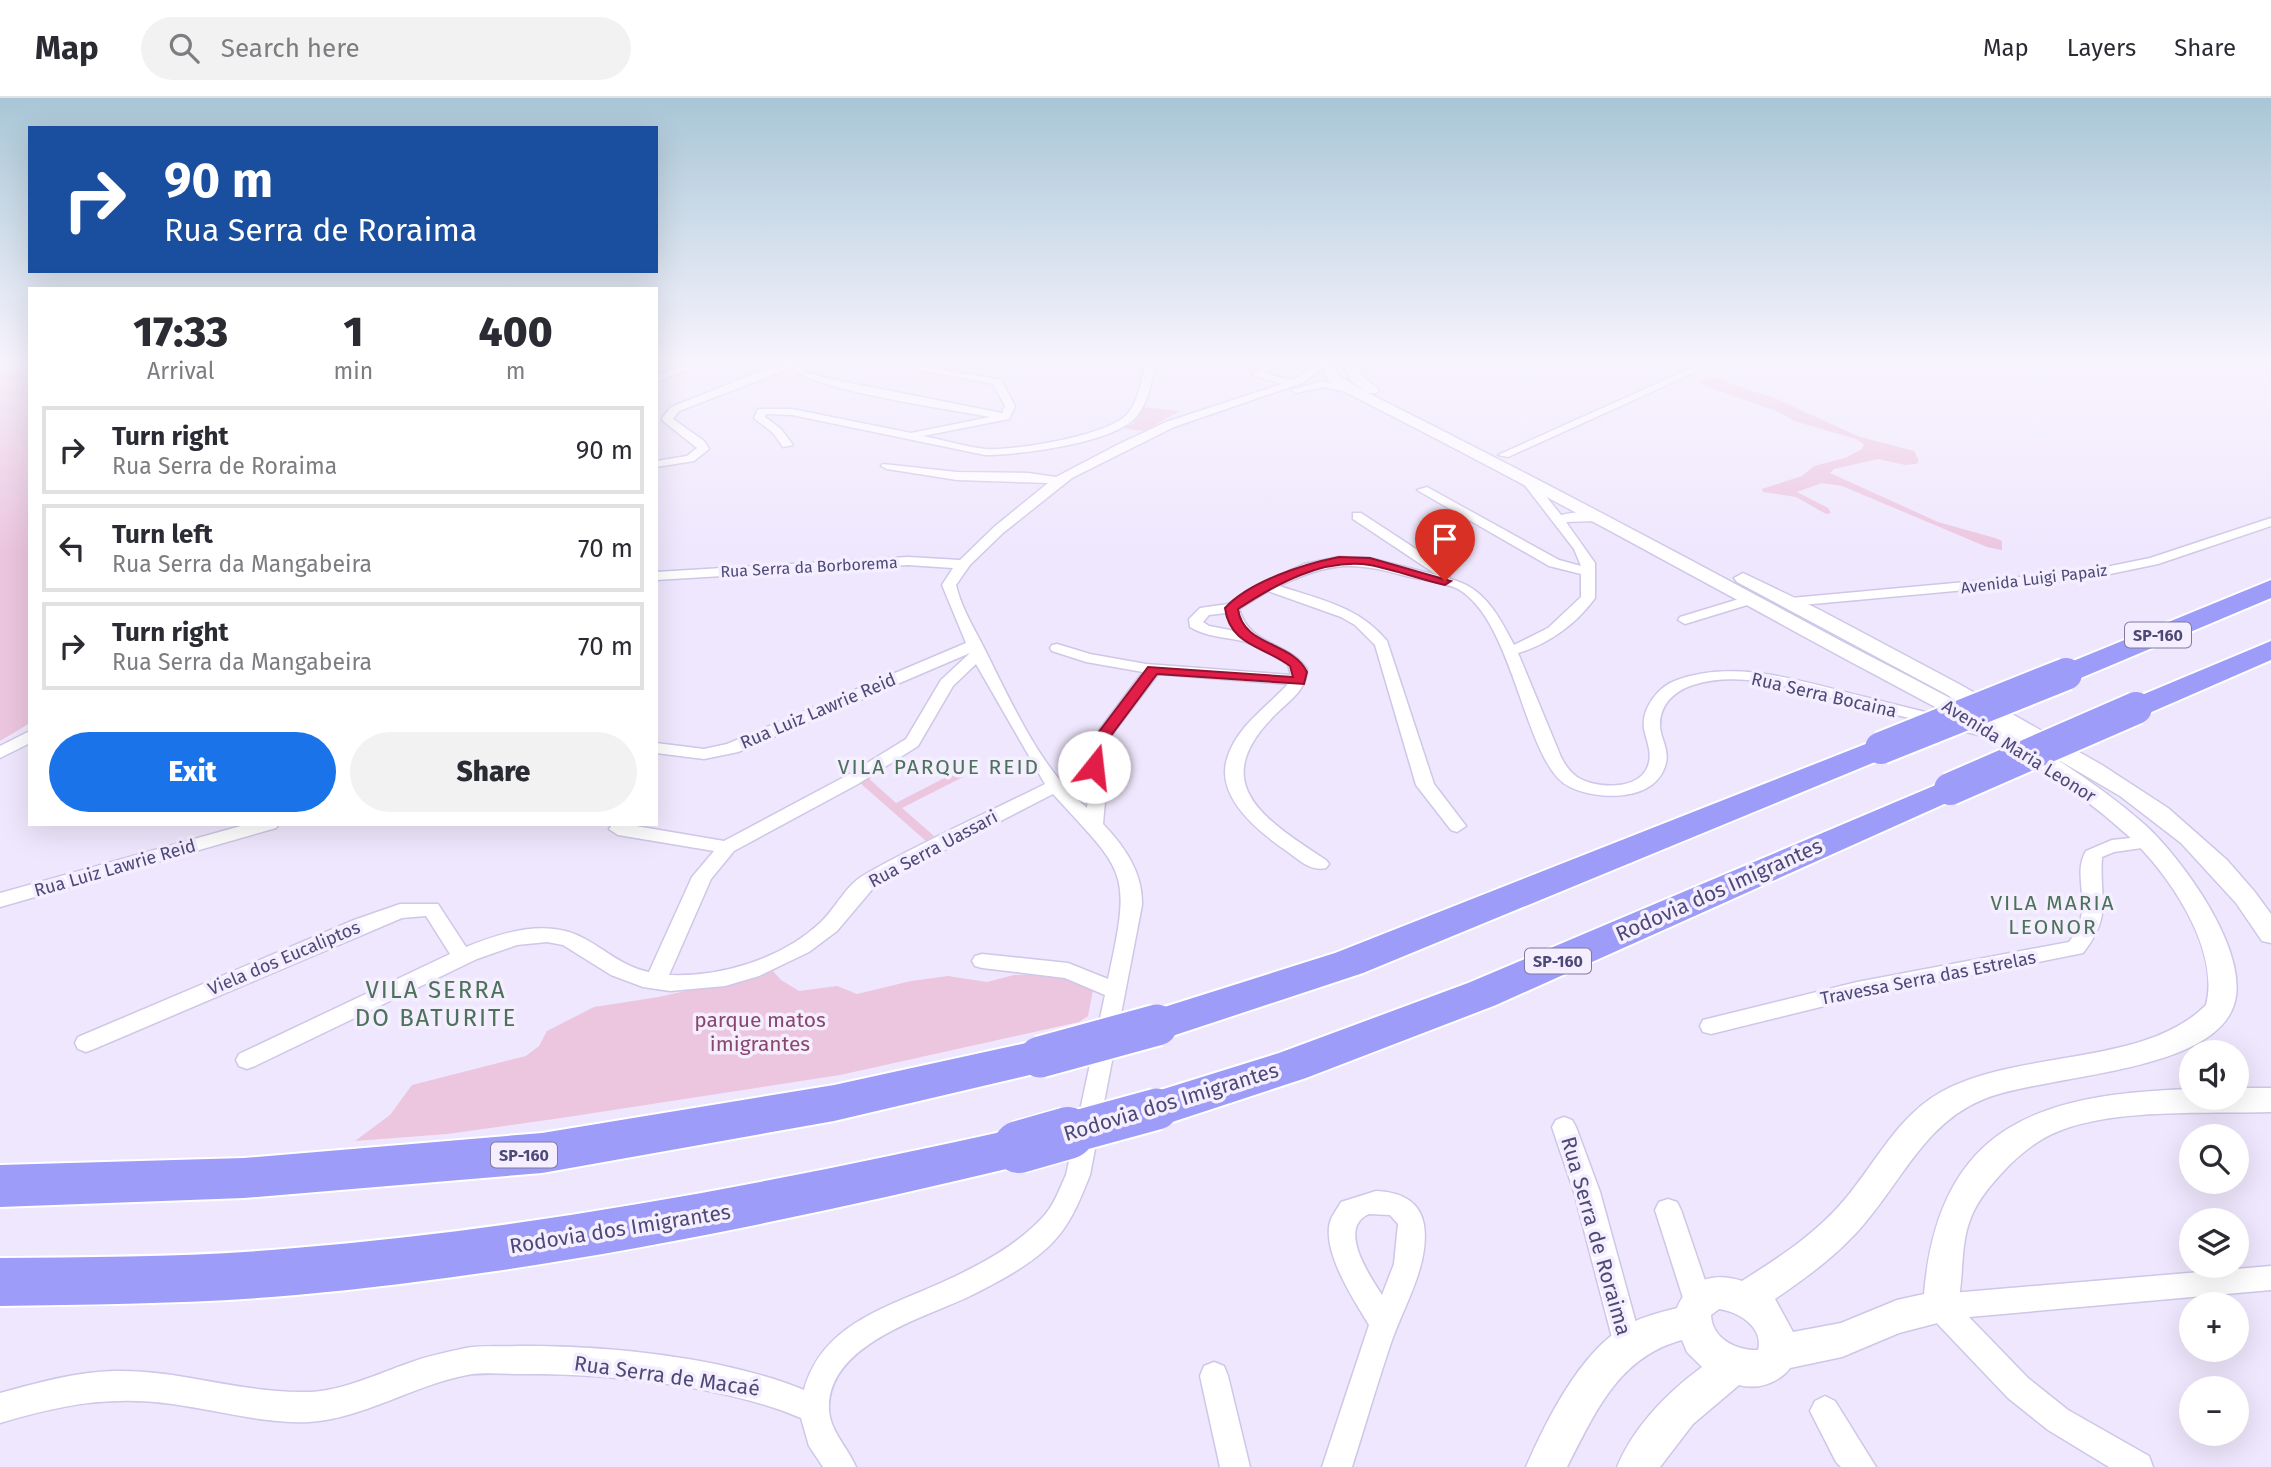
<!DOCTYPE html>
<html lang="en">
<head>
<meta charset="utf-8">
<style>
	body { margin:0; font-family:"Fira Sans",sans-serif; background:#f2f2f3; color:#2b2b33; height:100vh; display:flex; flex-direction:column; font-size:26px; white-space:nowrap }
	* { box-sizing:border-box; margin:0 }
	p { font-size:23px; color:#7c7c81 }
	.icon { flex:none; width:38px; height:38px; fill:none; stroke:currentColor; stroke-width:2; stroke-linecap:round; stroke-linejoin:round }
	.map { position:relative; flex:1; overflow:hidden }
	.panel { position:absolute; left:28px; top:189px; width:630px; height:539px; display:flex; flex-direction:column; background:#fff; border-radius:0px; box-shadow:0 7px 28px #0002 }
	.panel>* { flex:none }
	.guide { position:absolute; left:28px; top:28px; width:630px; height:147px; border-radius:0px; box-shadow:0 7px 28px #0002; background:#1a4fa0; color:#fff; overflow:hidden }
	.controls { position:absolute; left:2179px; top:942px; display:grid; gap:14px }
	.controls a { display:grid; place-items:center; width:70px; height:70px; border-radius:50%; background:#fff; box-shadow:0 7px 28px #0002; font-size:35px }
	.pin { position:absolute; display:grid; place-items:center; width:60px; height:60px; color:#fff; margin:-72px -30px; border-radius:50% 50% 50% 0; rotate:-45deg; box-shadow:0 0 7px #0007 }
	.pin .icon { rotate:45deg }
	.me { position:absolute; width:77px; margin:-38px; rotate:16deg; stroke-linejoin:round; filter:drop-shadow(0 0 5px #0008) }
	.turn { display:flex; align-items:center; gap:24px; height:147px; padding:0 21px; font-size:32px }
	.turn .icon { width:91px; height:91px; stroke-width:2.5 }
	.turn b { display:block; font-size:49px; line-height:60px }
	.eta { display:flex; justify-content:space-evenly; align-items:center; height:119px; text-align:center }
	.eta b { font-size:42px; font-weight:800; line-height:49px }
	.button { display:flex; gap:14px; margin-top:auto; padding:14px 21px }
	.button a { flex:1; height:80px; border-radius:42px; background:#1a73e8; color:#fff; font-size:28px; font-weight:800; line-height:80px; text-align:center }
	.button a+a { background:#f2f2f3; color:#2b2b33 }
	ul { padding:0; list-style:none }
	li { display:flex; align-items:center; gap:21px; height:88px; margin:0 14px 10px; padding:0 7px; border:4px solid #e1e1e2; border-radius:0px }
	li div { flex:1 }
	li b { display:block; font-size:26px }
	li em { font-style:normal }
	header { display:flex; align-items:center; gap:42px; box-sizing:border-box; height:98px; padding:0 35px; background:#fff; border-bottom:2px solid #e1e1e2 }
	header strong { font-size:33px }
	nav { display:flex; gap:38px; margin-inline-start:auto; font-size:24px }
	.search { width:490px; height:63px; background:#f2f2f3; display:flex; align-items:center; gap:18px; box-sizing:border-box; padding:0 24px; border-radius:38px; color:#7c7c81; font-size:26px }
	.map>svg:first-child { display:block }
</style>
</head>
<body>
<header>
<strong>Map</strong>
<div class="search"><svg class="icon" aria-label="search" viewBox="0 0 24 24"><circle cx="10" cy="10" r="6"/><path d="M15 15l6 6"/></svg>Search here</div>
<nav><a>Map</a><a>Layers</a><a>Share</a></nav>
</header>
<div class="map">
<svg width="2271" height="1369" viewBox="0 0 2271 1369">
	<rect width="100%" height="100%" fill="#efe7fd"/>
	<g fill="#ecc5df">
		<polygon points="0,263 30,263 30,625 0,643"/>
		<polygon points="1714,280 1774,300 1860,339 1914,353 1919,363 1916,366 1905,367 1878,361 1834,371 1830,375 1938,424 1995,440 2002,443 2002,452 1987,449 1842,388 1822,385 1797,394 1828,410 1831,415 1826,416 1796,399 1763,394 1762,391 1765,390 1802,378 1814,368 1845,360 1862,351 1864,346 1856,341 1794,323 1779,314 1700,286 1702,282"/>
		<polygon points="1142,309 1180,313 1144,333 1126,331 1125,329 1133,326"/>
		<polygon points="961,664 963,679 902,710 934,738 926,743 859,684 867,679 896,705 954,675"/>
		<polygon points="773,873 781,882 799,893 837,888 857,896 911,883 948,878 987,884 1014,877 1039,876 1073,878 1093,892 1088,918 1079,924 840,977 561,1020 447,1036 355,1043 390,1017 412,987 526,958 539,948 547,933 594,909 659,899"/>
	</g>
	<g fill="none" stroke-linecap="round" stroke-linejoin="round">
		<defs>
			<g id="minor">
				<polygon points="696,263 709,263 656,284 656,277"/>
				<path d="M787,263H797L806,274L830,281L1002,315L1005,308L993,286L873,263H894L1001,282L1015,308L1009,321L923,338C944,342 966,349 986,351C1015,353 1113,337 1129,314C1139,300 1142,279 1146,263H1156C1152,281 1149,304 1136,319C1114,345 1019,357 985,357L792,317L766,316L765,319L781,331L793,347L783,349L773,335L754,320L758,311H792L911,335L990,319C950,311 816,293 791,270L679,313L673,321L704,343L709,351L694,363L656,369V363L687,358L697,350L663,323L662,320L671,309Z"/>
				<path d="M1269,263H1280L1265,276L1292,282L1308,273L1317,263H1327L1318,274L1302,285L1174,329L1072,380L1003,435L970,467L956,487C961,508 972,527 982,546C1004,589 1033,655 1067,690L1086,668L1094,639L1143,574L1086,564L1052,553L1050,550L1052,547L1057,546L1090,556L1146,566L1291,577L1288,566C1275,558 1258,547 1243,543C1225,539 1206,539 1190,529L1189,521L1200,510L1228,506L1248,492L1304,466L1339,459L1369,460L1437,477L1353,421V415H1361L1448,472L1450,481C1484,489 1499,518 1514,547L1548,530L1581,499V476L1549,468L1417,392L1427,389L1559,462L1581,468L1574,451L1523,385L1529,381L1533,382L1561,417C1573,414 1592,412 1602,419L1596,423L1566,424L1595,465V500C1576,526 1549,546 1518,555L1561,659C1565,667 1570,674 1577,679C1594,690 1634,693 1646,672C1654,658 1647,645 1644,631C1641,610 1659,588 1677,582C1739,560 1805,585 1865,599C1912,611 1958,622 2005,633L2007,637L1999,642C1953,631 1906,619 1860,608C1809,595 1746,570 1693,587C1674,593 1659,607 1660,629C1661,641 1669,651 1666,665C1657,704 1599,703 1570,689C1524,668 1516,524 1458,491C1444,484 1422,482 1406,478C1351,463 1331,464 1279,488C1319,501 1360,509 1387,543L1434,686L1466,728L1457,734L1451,732L1416,687L1375,547L1355,527L1341,519L1268,493L1239,511C1250,549 1286,542 1307,571C1307,590 1292,601 1279,613C1204,684 1262,720 1326,762L1329,766L1326,770C1311,774 1299,762 1288,754C1260,735 1215,700 1227,661C1236,629 1266,610 1288,586L1158,576L1110,639L1103,669L1107,680L1103,726C1125,749 1143,775 1142,807L1090,1077C1079,1104 1070,1129 1047,1150C1024,1171 994,1186 966,1200C920,1221 826,1248 829,1312C830,1333 848,1350 856,1369H823L809,1348L801,1320C723,1287 605,1275 520,1276C503,1276 484,1274 467,1277C414,1287 362,1321 309,1324C264,1326 217,1312 172,1306C110,1297 60,1307 0,1325V1295C37,1285 75,1274 114,1273C179,1271 243,1296 308,1294C343,1293 377,1276 409,1265C427,1258 447,1254 466,1250C482,1247 501,1249 518,1248C605,1247 724,1259 804,1292C822,1225 889,1209 945,1183C980,1167 1016,1148 1043,1119C1054,1107 1059,1092 1066,1077L1105,897L1065,880L982,870L975,868L972,863L975,858L982,856L1068,865L1108,881C1132,771 1126,776 1053,696L875,788L837,833L809,854L759,878L725,888L670,893L643,889L611,877L563,847L547,844L517,847L477,861L255,968L247,971L239,968L236,962L239,956L450,856L426,818L402,820L94,951L86,954L78,951L75,945L78,939L354,822L400,806H438L466,849C504,834 549,819 587,842C608,854 624,869 649,874L692,779L714,753L618,737L609,731L612,727L624,726L724,743L846,678L906,641L941,582L970,555L738,654L704,661L656,655V645L704,651L727,646L966,545L942,487L953,470L908,467L656,482V474L908,459L960,462L994,429L1048,385L957,382L887,371L881,368L883,366L957,374L1028,375L1056,379L1119,346L1166,324L1282,286L1252,277ZM1226,515L1235,533L1209,528L1203,524L1209,517ZM976,566L1045,686C985,716 922,744 864,777C845,788 836,810 821,824C782,861 721,879 669,877L711,781L734,753L858,686L918,648L953,588ZM1089,686L1087,710L1077,701Z"/>
				<polygon points="1707,263 1720,263 1508,359 1498,357"/>
				<polygon points="1323,283 1356,290 1357,292 1352,295 1323,289 1296,295 1291,292"/>
				<polygon points="2271,420 2271,428 2158,466 2086,481 1791,508 1784,504 1791,500 2086,473 2150,460"/>
				<polygon points="1752,497 1757,498 1757,504 1685,526 1678,522 1680,519"/>
				<polygon points="30,633 30,645 0,660 0,648"/>
				<polygon points="248,726 279,726 276,730 0,809 0,795"/>
				<path d="M2149,738L2156,740L2158,744L2156,748L2114,754L2102,759C2099,802 2113,817 2083,855L1857,900L1711,936L1703,934L1700,928L1703,922L1711,920L1857,884L2069,844C2097,809 2070,780 2086,753L2112,742Z"/>
				<polygon points="1564,1019 1572,1022 1576,1029 1600,1094 1642,1247 1638,1257 1628,1261 1618,1257 1614,1247 1574,1094 1552,1029 1556,1022"/>
				<path d="M1376,1093C1399,1094 1420,1102 1424,1127C1430,1167 1403,1209 1391,1245C1377,1286 1365,1328 1352,1369H1322L1369,1227C1354,1202 1322,1154 1330,1124C1332,1117 1338,1110 1341,1104ZM1369,1116L1390,1117L1398,1126L1394,1166L1382,1197C1369,1177 1337,1130 1369,1116Z"/>
				<polygon points="1668,1101 1677,1104 1681,1112 1712,1203 1708,1212 1698,1216 1688,1212 1684,1203 1655,1112 1659,1104"/>
				<polygon points="2271,1168 2271,1192 1969,1219 2028,1280 2068,1312 2149,1358 2153,1369 2109,1369 2048,1332 2008,1300 1930,1218 1926,1209 1930,1200 1940,1196"/>
				<polygon points="1214,1264 1224,1268 1228,1278 1250,1369 1220,1369 1200,1278 1204,1268"/>
				<polygon points="1825,1298 1835,1303 1876,1369 1841,1369 1836,1364 1810,1313 1815,1303"/>
			</g>
			<g id="tertiary">
				<path d="M1320,263H1332L1339,278L1366,294L1351,283L1343,263H1355L1362,278L1379,292L1377,295H1368C1528,375 1686,459 1843,544C1946,599 2056,649 2144,726C2181,759 2258,862 2231,914C2200,976 2044,977 1984,1001C1926,1024 1902,1082 1864,1126C1839,1156 1807,1179 1775,1201L1793,1234L1841,1225L1897,1202L1924,1196C1939,1026 2040,996 2191,991V999H2236V990H2271V1014C2209,1016 2116,1010 2059,1033C2036,1042 2016,1059 2000,1077C1988,1090 1976,1105 1970,1122C1958,1154 1966,1190 1953,1221L1899,1235L1842,1259L1790,1270C1779,1285 1757,1292 1739,1287L1693,1326L1660,1369H1617C1634,1328 1667,1295 1702,1269L1687,1254L1682,1242C1618,1259 1595,1315 1567,1369H1526C1545,1325 1579,1257 1621,1231C1637,1220 1658,1215 1677,1210C1689,1181 1714,1174 1742,1183C1780,1159 1817,1135 1846,1100C1876,1064 1898,1018 1941,994C2018,951 2145,969 2206,907C2221,850 2166,771 2125,735C2038,657 1929,607 1827,551C1668,464 1509,377 1347,295L1329,283ZM1719,1211C1739,1214 1764,1229 1758,1252C1737,1253 1712,1241 1711,1217Z"/>
				<polygon points="1743,475 1820,512 1959,586 2102,667 2168,710 2227,762 2254,793 2271,816 2271,845 2262,843 2236,805 2181,745 2120,698 1944,595 1737,484 1734,480"/>
			</g>
			<g id="motorway">
				<polygon points="2271,482 2271,500 2076,582 2066,585 2056,582 2051,576 2056,570"/>
				<polygon points="2271,543 2271,562 2147,616 2136,619 2125,616 2121,610 2125,604"/>
				<polygon points="1881,640 1892,643 1897,650 1892,657 1363,875 1157,943 1142,938 1136,927 1142,916 1335,855"/>
				<polygon points="1950,681 1962,684 1967,691 1962,698 1496,907 1306,980 1157,1029 1141,1024 1135,1011 1141,998 1279,955 1468,885"/>
				<polygon points="1040,942 1055,947 1062,959 1055,971 834,1023 542,1075 244,1100 0,1109 0,1067 244,1060 542,1035 834,987"/>
				<path d="M1019,1030L1035,1035L1042,1049L1035,1063L1019,1068C781,1125 540,1175 296,1197C197,1206 99,1206 0,1208V1160C99,1159 197,1159 295,1150C540,1130 780,1083 1019,1030Z"/>
			</g>
		</defs>
		<use href="#minor" stroke="#cec7e7" stroke-width="3"/>
		<use href="#tertiary" stroke="#cec7e7" stroke-width="3"/>
		<use href="#motorway" stroke="#fff" stroke-width="4"/>
		<use href="#minor" fill="#fff" fill-rule="evenodd"/>
		<use href="#tertiary" fill="#fff" fill-rule="evenodd"/>
		<use href="#motorway" fill="#9d9df9" fill-rule="evenodd"/>
		<defs>
			<g id="motorway-bridge-far2">
				<polyline points="1881,650 2066,576"/>
				<polyline points="1950,691 2136,610"/>
			</g>
			<g id="motorway-bridge-far1">
				<polyline points="1040,959 1157,927"/>
				<polyline points="1062,1037 1157,1011"/>
			</g>
			<polyline id="motorway-bridge" points="1019,1049 1068,1035"/>
		</defs>
		<use href="#motorway-bridge-far2" stroke="#fff" stroke-width="36" stroke-linecap="butt"/>
		<use href="#motorway-bridge-far1" stroke="#fff" stroke-width="45" stroke-linecap="butt"/>
		<use href="#motorway-bridge" stroke="#fff" stroke-width="55" stroke-linecap="butt"/>
		<use href="#motorway-bridge-far2" stroke="#9d9df9" stroke-width="32"/>
		<use href="#motorway-bridge-far1" stroke="#9d9df9" stroke-width="41"/>
		<use href="#motorway-bridge" stroke="#9d9df9" stroke-width="52"/>
	</g>
	<linearGradient id="sky" x2="0" y2="1"><stop stop-color="#a8c6d6"/><stop offset="0.58" stop-color="#f8f4fe"/><stop offset="1" stop-color="#f8f4fe" stop-opacity="0"/></linearGradient>
	<rect width="2271" height="455" fill="url(#sky)"/>
	<path fill="#e11d48" stroke="#92132f" stroke-width="2" d="M1339,459L1370,460L1451,483L1445,487C1420,481 1395,472 1370,467C1323,460 1276,486 1238,511C1243,549 1292,543 1307,574L1304,586L1157,576L1110,639L1100,673H1089L1086,669L1095,639L1148,569L1293,579L1290,568C1264,548 1230,548 1225,510C1250,483 1304,466 1339,459Z"/>
	<g text-anchor="middle" dominant-baseline="central" stroke-width="7" stroke-linejoin="round" paint-order="stroke">
		<g font-size="16" fill="#4e4a78" stroke="#f4eeff">
			<text transform="translate(809 469) rotate(-3)">Rua Serra da Borborema</text>
			<text transform="translate(2034 481) rotate(-7)">Avenida Luigi Papaiz</text>
		</g>
		<g fill="#f4eeff" stroke="#807ba0" stroke-width="2">
			<rect x="2125" y="524.5" width="66" height="25" rx="5"/>
			<rect x="1525" y="850.5" width="66" height="25" rx="5"/>
			<rect x="491" y="1044.5" width="66" height="25" rx="5"/>
		</g>
		<g font-size="16" font-weight="bold" fill="#4e4a78">
			<text x="2158" y="537">SP-160</text>
			<text x="1558" y="863">SP-160</text>
			<text x="524" y="1057">SP-160</text>
		</g>
		<g font-size="18" fill="#4e4a78" stroke="#f4eeff">
			<text transform="translate(1824 597) rotate(13)">Rua Serra Bocaina</text>
			<text transform="translate(818 613) rotate(-23)">Rua Luiz Lawrie Reid</text>
			<text transform="translate(2019 653) rotate(32)">Avenida Maria Leonor</text>
			<text transform="translate(933 751) rotate(-28)">Rua Serra Uassari</text>
			<text transform="translate(115 770) rotate(-16)">Rua Luiz Lawrie Reid</text>
			<text transform="translate(284 860) rotate(-23)">Viela dos Eucaliptos</text>
			<text transform="translate(1928 880) rotate(-11)">Travessa Serra das Estrelas</text>
		</g>
		<g font-size="21" letter-spacing="2" fill="#4c725b" stroke="#f4eeff">
			<text x="939" y="669">VILA PARQUE REID</text>
			<text x="2053" y="805">VILA MARIA<tspan x="2053" dy="24">LEONOR</tspan></text>
		</g>
		<g font-size="21" fill="#4e4a78" stroke="#f4eeff">
			<text transform="translate(1719 792) rotate(-24)">Rodovia dos Imigrantes</text>
			<text transform="translate(1171 1004) rotate(-17)">Rodovia dos Imigrantes</text>
			<text transform="translate(620 1131) rotate(-9)">Rodovia dos Imigrantes</text>
			<text transform="translate(1596 1138) rotate(74)">Rua Serra de Roraima</text>
			<text transform="translate(667 1278) rotate(8)">Rua Serra de Macaé</text>
		</g>
		<g font-size="21" fill="#8a476d" stroke="#f4eeff">
			<text x="760" y="922">parque matos<tspan x="760" dy="24">imigrantes</tspan></text>
		</g>
		<g font-size="24" letter-spacing="2" fill="#4c725b" stroke="#f4eeff">
			<text x="436" y="892">VILA SERRA<tspan x="436" dy="28">DO BATURITE</tspan></text>
		</g>
	</g>
</svg>
<div class="controls">
<a><svg class="icon" aria-label="sound" viewBox="0 0 24 24"><path d="M4 9h4l5-4v14l-5-4H4zM17 9q2 3 0 6"/></svg></a>
<a><svg class="icon" aria-label="search" viewBox="0 0 24 24"><circle cx="10" cy="10" r="6"/><path d="M15 15l6 6"/></svg></a>
<a><svg class="icon" aria-label="layers" viewBox="0 0 24 24"><path d="M12 4l9 5-9 5-9-5zM3 14l9 5 9-5"/></svg></a>
<a>+</a>
<a>−</a>
</div>
<div class="pin" style="left:1445px;top:483px;background:#d93025"><svg class="icon" aria-label="arrive" viewBox="0 0 24 24"><path d="M6 21V4h12l-3 4 3 4H6"/></svg></div>
<svg class="me" style="left:1094px;top:669px" viewBox="-20 -20 40 40"><circle r="19" fill="#fff"/><path d="M0-13L10 11 0 6-10 11z" fill="#e11d48"/></svg>
<div class="guide">
<div class="turn"><svg class="icon" aria-label="right" viewBox="0 0 24 24"><path d="M7 20v-9h11M14 6l5 5-5 5"/></svg><div><b>90 m</b>Rua Serra de Roraima</div></div>
</div>
<section class="panel">
<div class="eta">
<div><b>17:33</b><p>Arrival</p></div>
<div><b>1</b><p>min</p></div>
<div><b>400</b><p>m</p></div>
</div>
<ul>
<li><svg class="icon" aria-label="right" viewBox="0 0 24 24"><path d="M7 20v-9h11M14 6l5 5-5 5"/></svg><div><b>Turn right</b><p>Rua Serra de Roraima</p></div><em>90 m</em></li>
<li><svg class="icon" aria-label="left" viewBox="0 0 24 24"><path d="M17 20v-9H6M10 6l-5 5 5 5"/></svg><div><b>Turn left</b><p>Rua Serra da Mangabeira</p></div><em>70 m</em></li>
<li><svg class="icon" aria-label="right" viewBox="0 0 24 24"><path d="M7 20v-9h11M14 6l5 5-5 5"/></svg><div><b>Turn right</b><p>Rua Serra da Mangabeira</p></div><em>70 m</em></li>
</ul>
<div class="button"><a>Exit</a><a>Share</a></div>
</section>
</div>
</body>
</html>
